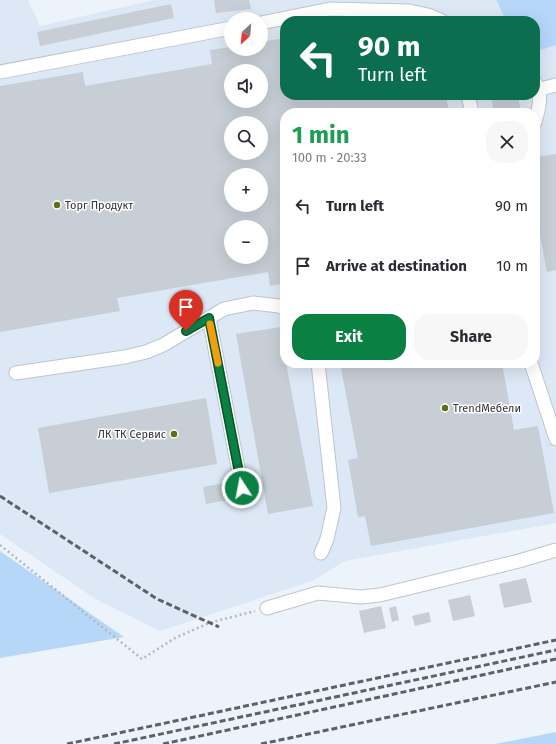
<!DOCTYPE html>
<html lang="en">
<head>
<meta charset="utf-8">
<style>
	body { margin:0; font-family:"Fira Sans",sans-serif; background:#f7f7f7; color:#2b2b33; height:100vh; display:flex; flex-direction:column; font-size:15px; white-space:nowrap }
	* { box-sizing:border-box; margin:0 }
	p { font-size:13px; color:#7c7c81 }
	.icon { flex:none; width:22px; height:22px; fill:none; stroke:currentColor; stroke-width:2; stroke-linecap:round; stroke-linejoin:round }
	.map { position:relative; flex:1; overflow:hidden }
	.sheet { position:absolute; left:280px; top:108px; width:260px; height:260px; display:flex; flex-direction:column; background:#fff; border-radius:16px; box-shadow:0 4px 16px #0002 }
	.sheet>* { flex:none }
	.hud { position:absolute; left:280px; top:16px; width:260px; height:84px; border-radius:16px; box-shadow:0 4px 16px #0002; background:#0b6e4f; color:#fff; overflow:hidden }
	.needle { width:26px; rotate:206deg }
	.buttons { position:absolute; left:224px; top:12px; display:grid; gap:8px }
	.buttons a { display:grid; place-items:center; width:44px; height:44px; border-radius:50%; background:#fff; box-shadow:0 4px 16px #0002; font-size:20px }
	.pin { position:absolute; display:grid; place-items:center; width:34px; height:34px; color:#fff; margin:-41px -17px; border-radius:50% 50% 50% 0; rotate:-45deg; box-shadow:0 0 4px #0007 }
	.pin .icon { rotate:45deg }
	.me { position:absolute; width:44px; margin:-22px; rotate:349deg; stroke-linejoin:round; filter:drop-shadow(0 0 3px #0008) }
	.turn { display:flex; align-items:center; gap:14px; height:84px; padding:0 12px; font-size:18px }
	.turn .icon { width:52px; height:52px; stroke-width:2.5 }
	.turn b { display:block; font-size:28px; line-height:34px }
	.round { display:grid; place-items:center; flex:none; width:42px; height:42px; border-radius:16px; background:#f7f7f7 }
	.overview { display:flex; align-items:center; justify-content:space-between; height:68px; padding:0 12px }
	h1 { font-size:24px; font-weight:700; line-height:30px; color:#1e9e55 }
	.button { display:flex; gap:8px; margin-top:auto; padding:8px 12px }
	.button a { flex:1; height:46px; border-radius:16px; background:#0b8043; color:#fff; font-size:16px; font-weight:700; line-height:46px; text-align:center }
	.button a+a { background:#f7f7f7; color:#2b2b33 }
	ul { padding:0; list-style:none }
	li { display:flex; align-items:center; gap:12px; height:60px; padding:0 12px }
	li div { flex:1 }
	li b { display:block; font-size:15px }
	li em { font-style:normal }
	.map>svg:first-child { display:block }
</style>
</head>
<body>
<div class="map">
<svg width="556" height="744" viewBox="0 0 556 744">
	<rect width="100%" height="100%" fill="#ecf3fa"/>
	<path fill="#dce8f5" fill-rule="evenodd" d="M0,0H28L40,26L154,0H495L506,21H285V95H535V52L556,45V523L345,561L312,581L160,631L97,600L0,534ZM231,19H261V49H231ZM231,71H261V101H231ZM285,113H535V363H285ZM231,123H261V153H231ZM231,175H261V205H231ZM231,227H261V257H231Z"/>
	<g fill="#b7d7f9">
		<polygon points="496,0 556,0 556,45 535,52 535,21 506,21"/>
		<polygon points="0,551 124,637 0,658"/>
		<polygon points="556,732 556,744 495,744"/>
	</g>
	<g fill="#c7ced5" fill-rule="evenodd">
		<polygon points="214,0 249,0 251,9 216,13"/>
		<polygon points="171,4 174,18 40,46 37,32"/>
		<path d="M285,38V95H446L449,113H285V283L270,286L268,272L117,298L120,311L0,332V86L83,72L85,86L212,64L210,50L231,47V49H261V42ZM231,71H261V101H231ZM231,123H261V153H231ZM231,175H261V205H231ZM231,227H261V257H231Z"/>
		<polygon points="491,95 518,95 521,113 494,113"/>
		<polygon points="556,154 556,270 547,272 535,209 535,157"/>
		<polygon points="280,327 285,363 286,363 313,506 268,514 236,334"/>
		<polygon points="340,363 502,363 514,430 538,426 554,513 371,546 365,516 358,517 348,460 358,458"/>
		<polygon points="206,398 217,464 49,493 38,428"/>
		<polygon points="225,483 228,500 206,504 203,487"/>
		<polygon points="526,578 532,602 504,608 499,584"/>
		<polygon points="470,595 475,616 453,621 448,600"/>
		<polygon points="381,606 386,628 364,633 359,611"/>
		<polygon points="396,606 399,620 392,622 389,608"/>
		<polygon points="429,612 431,622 415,626 412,616"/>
	</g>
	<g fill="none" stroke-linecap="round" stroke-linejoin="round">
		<defs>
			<g id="minor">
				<polyline points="261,23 330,9 409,11 428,15 442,21"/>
				<polyline points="0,72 231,28"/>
				<path d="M535,82C543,94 539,108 535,122"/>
				<polyline points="540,89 556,85"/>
				<polyline points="468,95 472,113"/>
				<polyline points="209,318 242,488"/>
				<polyline points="318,363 334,508 327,539 321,553"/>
				<polyline points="531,363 556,439"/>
				<polyline points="16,373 125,357 146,352 163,345 224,309 253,303 279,306 285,309"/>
				<polyline points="267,608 318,593 361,597 380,595 519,561 556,550"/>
			</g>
		</defs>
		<use href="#minor" stroke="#bec5cc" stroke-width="15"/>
		<polyline stroke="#b3b9be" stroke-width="2.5" stroke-dasharray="2 3" stroke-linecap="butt" points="0,545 142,659 175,638 209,623 255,611"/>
		<use href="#minor" stroke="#fff" stroke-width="13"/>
		<g stroke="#5d6064" stroke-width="3" stroke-dasharray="6 3" stroke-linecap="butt">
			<polyline points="0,496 157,599 219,627"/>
			<polyline points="67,744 556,640"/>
			<polyline points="114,744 556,650"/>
			<polyline points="163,744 556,659"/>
			<polyline points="261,744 556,682"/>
		</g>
	</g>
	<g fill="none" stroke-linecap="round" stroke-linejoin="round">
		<defs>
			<polyline id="route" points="186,331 209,318 242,488"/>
		</defs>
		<use href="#route" stroke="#07532c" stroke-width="10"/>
		<use href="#route" stroke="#0b8043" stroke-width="7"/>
		<polyline stroke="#f59e0b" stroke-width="7" points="210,324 218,363"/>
	</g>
	<g fill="#636d15" stroke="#fff" stroke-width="1.5">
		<circle cx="57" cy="205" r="4"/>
		<circle cx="445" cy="408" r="4"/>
		<circle cx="174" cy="434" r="4"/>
	</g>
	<g text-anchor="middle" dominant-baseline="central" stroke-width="3" stroke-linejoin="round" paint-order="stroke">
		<g font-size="11" fill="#313336" stroke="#fff" text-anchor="start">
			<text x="65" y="205">Торг Продукт</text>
			<text x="453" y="408">TrendМебели</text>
			<text x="166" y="434" text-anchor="end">ЛК ТК Сервис</text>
		</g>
	</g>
</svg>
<div class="buttons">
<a><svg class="needle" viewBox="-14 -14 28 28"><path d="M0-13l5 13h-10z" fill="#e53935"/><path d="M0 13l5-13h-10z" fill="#7c7c81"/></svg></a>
<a><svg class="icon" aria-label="sound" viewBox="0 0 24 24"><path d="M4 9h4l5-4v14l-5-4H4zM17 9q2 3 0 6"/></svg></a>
<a><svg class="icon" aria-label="search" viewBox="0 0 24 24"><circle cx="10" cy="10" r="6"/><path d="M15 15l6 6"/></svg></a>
<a>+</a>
<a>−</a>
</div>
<div class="pin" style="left:186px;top:331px;background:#d93025"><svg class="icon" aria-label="arrive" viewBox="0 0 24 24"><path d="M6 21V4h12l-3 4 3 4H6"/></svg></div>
<svg class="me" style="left:242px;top:488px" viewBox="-20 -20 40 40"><circle r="17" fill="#0b8043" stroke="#fff" stroke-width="3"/><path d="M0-11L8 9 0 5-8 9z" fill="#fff"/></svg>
<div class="hud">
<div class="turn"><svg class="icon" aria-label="left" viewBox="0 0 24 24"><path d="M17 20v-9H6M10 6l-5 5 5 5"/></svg><div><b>90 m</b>Turn left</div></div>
</div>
<section class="sheet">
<div class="overview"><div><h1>1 min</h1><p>100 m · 20:33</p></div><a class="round"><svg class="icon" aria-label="close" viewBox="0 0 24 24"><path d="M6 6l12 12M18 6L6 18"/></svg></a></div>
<ul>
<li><svg class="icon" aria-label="left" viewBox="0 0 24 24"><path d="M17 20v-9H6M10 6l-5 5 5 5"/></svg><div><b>Turn left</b></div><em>90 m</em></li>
<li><svg class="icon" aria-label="arrive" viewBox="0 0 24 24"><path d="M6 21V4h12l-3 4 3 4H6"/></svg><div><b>Arrive at destination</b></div><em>10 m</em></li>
</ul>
<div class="button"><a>Exit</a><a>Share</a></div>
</section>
</div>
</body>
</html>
